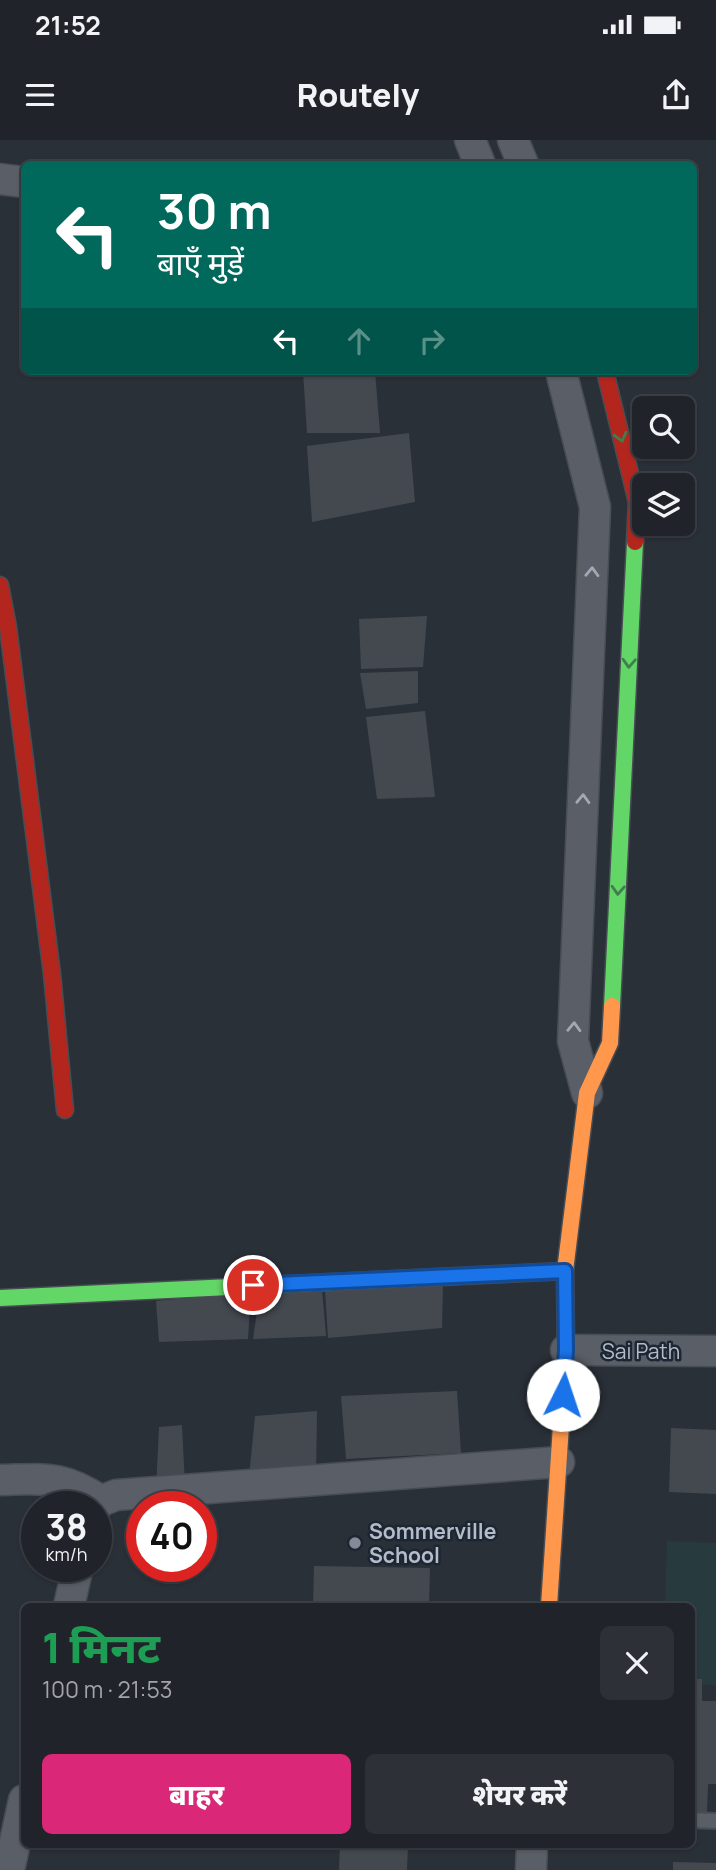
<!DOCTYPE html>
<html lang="hi">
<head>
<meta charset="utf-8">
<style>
	body { margin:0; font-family:Manrope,"Noto Sans Devanagari",sans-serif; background:#2d3036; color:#f1f3f6; height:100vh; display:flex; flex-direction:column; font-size:26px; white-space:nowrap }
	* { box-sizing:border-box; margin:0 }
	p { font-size:23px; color:#a2a4a8 }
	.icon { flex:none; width:38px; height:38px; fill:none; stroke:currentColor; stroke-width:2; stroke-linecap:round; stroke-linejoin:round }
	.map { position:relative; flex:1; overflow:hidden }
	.side { position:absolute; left:21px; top:1463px; width:674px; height:245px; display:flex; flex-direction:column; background:#20242a; border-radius:10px; box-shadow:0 2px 5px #0004,0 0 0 2px #3d4147 }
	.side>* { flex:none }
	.banner { position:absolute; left:21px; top:21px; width:676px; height:214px; border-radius:10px; box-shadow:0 2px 5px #0004,0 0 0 2px #3d4147; background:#00695c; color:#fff; overflow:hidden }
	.tools { position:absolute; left:632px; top:256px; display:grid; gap:14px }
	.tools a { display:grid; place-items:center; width:63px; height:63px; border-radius:10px; background:#20242a; box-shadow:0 2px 5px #0004,0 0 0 2px #3d4147; font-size:35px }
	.speed { position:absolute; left:21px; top:1351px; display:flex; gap:14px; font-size:35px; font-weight:700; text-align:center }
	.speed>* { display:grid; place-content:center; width:91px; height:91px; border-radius:50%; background:#20242a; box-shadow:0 2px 5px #0004,0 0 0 2px #3d4147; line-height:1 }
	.speed small { font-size:18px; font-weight:400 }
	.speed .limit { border:10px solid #d22; background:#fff; color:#111 }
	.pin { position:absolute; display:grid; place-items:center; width:60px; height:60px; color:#fff; margin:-30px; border:4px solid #fff; border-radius:50%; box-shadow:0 2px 7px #0007 }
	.me { position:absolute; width:77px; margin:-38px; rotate:4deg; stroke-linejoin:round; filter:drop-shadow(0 0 5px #0008) }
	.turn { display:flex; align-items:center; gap:24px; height:147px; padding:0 21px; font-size:32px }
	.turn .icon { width:91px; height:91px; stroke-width:2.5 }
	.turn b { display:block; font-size:49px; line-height:60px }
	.lanes { display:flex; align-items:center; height:66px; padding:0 21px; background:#0003; justify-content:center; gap:35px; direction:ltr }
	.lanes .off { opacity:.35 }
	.round { display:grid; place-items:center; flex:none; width:74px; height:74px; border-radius:10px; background:#2d3036 }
	.overview { display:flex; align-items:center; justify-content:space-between; height:119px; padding:0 21px }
	h1 { font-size:42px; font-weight:800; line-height:52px; color:#1e9e55 }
	.action { display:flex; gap:14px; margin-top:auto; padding:14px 21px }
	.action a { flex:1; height:80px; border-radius:10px; background:#db2777; color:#fff; font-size:28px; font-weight:800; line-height:80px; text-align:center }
	.action a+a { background:#2d3036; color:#f1f3f6 }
	.status { display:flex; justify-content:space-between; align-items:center; height:49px; padding:0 35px; background:#20242a; direction:ltr }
	.status svg { height:19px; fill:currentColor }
	header { display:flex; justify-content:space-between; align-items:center; height:91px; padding:0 21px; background:#20242a; font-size:32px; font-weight:800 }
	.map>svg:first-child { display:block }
</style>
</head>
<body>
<div class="status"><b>21:52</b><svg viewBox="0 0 49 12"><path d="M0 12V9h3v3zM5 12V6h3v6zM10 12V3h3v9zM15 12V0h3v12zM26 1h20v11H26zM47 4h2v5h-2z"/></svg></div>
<header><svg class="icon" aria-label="menu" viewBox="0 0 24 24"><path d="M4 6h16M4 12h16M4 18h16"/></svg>Routely<svg class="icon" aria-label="share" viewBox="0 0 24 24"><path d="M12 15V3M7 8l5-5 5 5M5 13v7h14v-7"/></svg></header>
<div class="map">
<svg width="716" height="1730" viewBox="0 0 716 1730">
	<rect width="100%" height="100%" fill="#2a3038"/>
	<polygon fill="#273a3e" points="667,1401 716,1403 716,1545 691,1544 691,1466 665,1466"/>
	<g fill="#444950">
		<polygon points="303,231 375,231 380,293 307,293"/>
		<polygon points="409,293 415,362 312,382 307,306"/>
		<polygon points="427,476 423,527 361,529 359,479"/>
		<polygon points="418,531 418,563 366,569 360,533"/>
		<polygon points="425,571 435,657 377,659 366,577"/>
		<polygon points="443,1144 442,1188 328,1198 325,1150"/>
		<polygon points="322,1149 326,1196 253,1199 260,1151"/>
		<polygon points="251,1152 248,1199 159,1202 156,1161"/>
		<polygon points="457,1251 461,1313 346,1319 341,1256"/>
		<polygon points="317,1271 316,1334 249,1337 255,1276"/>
		<polygon points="182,1285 185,1346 156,1350 159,1287"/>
		<polygon points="671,1288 716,1290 716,1354 669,1352"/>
		<polygon points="314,1426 430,1428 429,1466 313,1466"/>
		<polygon points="691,1539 702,1539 702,1561 716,1561 716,1644 708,1644 707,1672 691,1672"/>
		<polygon points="340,1704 408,1704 407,1730 339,1730"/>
		<polygon points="673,1722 716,1723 716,1730 673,1730"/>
	</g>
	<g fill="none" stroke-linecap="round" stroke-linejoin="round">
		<defs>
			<polyline id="lane" points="691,1680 716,1681"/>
			<g id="street">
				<polyline points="470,0 480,24"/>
				<polyline points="513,0 523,24"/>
				<polyline points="0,39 24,42"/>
				<polyline points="561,231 595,367 573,901 587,953"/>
				<polyline points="566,1210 716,1211"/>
				<path d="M0,1340C45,1339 62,1335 101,1361"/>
				<polyline points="96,1367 101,1361 116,1355 559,1322"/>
				<polyline points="69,1466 78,1426"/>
				<polyline points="9,1730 24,1660"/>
				<polyline points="531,1730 532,1704"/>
			</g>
			<g id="fast">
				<polyline points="612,866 635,402"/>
				<polyline points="0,1158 565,1131"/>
			</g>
			<polyline id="slow" points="549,1466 566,1210 565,1131 587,953 610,903 612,866"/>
			<g id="jam">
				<polyline points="605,231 637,362 635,402"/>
				<polyline points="0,445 8,487 52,834 65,970"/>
			</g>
		</defs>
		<use href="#lane" stroke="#484c53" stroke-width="18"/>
		<use href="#street" stroke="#484c53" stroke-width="33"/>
		<use href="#fast" stroke="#484c53" stroke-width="19"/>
		<use href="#slow" stroke="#484c53" stroke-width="19"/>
		<use href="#jam" stroke="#484c53" stroke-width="19"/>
		<use href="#lane" stroke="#5a5e66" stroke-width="14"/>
		<use href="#street" stroke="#5a5e66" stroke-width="30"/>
		<use href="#fast" stroke="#63d668" stroke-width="16"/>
		<use href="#slow" stroke="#ff974d" stroke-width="16"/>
		<use href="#jam" stroke="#b3261e" stroke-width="16"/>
	</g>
	<defs><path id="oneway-chevron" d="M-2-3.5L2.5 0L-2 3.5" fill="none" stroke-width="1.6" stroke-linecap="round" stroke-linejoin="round" transform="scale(1.75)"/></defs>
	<g stroke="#407e4e">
		<use href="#oneway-chevron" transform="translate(621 297) rotate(76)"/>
		<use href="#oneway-chevron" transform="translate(629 523) rotate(93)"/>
		<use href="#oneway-chevron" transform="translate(618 750) rotate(93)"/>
	</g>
	<g stroke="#a2a9b5">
		<use href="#oneway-chevron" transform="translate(592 432) rotate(-88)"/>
		<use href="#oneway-chevron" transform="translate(583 659) rotate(-88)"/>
		<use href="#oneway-chevron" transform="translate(574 887) rotate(-88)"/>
	</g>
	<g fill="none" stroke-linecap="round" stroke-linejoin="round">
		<defs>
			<polyline id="route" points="253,1145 565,1131 566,1210 563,1255"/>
		</defs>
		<use href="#route" stroke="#114b97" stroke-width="18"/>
		<use href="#route" stroke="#1a73e8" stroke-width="12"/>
	</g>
	<circle fill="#848b96" stroke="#1d2633" stroke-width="2.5" cx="355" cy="1403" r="7"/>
	<g text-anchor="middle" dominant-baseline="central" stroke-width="5" stroke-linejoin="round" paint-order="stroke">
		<g font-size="21" fill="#b4bcc9" stroke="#1d2633">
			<text x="641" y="1211">Sai Path</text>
		</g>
		<g font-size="21" font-weight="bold" fill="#b4bcc9" stroke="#1d2633" text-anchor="start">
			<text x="369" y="1391">Sommerville<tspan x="369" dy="24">School</tspan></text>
		</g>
	</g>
</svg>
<div class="tools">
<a><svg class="icon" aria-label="search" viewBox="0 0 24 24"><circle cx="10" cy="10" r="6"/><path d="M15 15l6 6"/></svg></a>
<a><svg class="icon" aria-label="layers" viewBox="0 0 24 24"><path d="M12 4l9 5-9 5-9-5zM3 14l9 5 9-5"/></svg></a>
</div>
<div class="speed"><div>38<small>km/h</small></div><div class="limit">40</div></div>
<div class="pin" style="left:253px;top:1145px;background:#d93025"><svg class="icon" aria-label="arrive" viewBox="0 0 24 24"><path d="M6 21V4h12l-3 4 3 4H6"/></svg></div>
<svg class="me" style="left:563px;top:1255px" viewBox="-20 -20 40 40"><circle r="19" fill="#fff"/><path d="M0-13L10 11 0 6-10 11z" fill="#1a73e8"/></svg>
<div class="banner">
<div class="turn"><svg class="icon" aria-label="left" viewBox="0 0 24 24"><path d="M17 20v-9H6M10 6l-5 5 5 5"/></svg><div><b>30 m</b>बाएँ मुड़ें</div></div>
<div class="lanes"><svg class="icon" aria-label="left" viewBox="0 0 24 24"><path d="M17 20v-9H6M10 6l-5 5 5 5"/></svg><svg class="icon off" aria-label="ahead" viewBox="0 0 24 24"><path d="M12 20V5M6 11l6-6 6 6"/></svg><svg class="icon off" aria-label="right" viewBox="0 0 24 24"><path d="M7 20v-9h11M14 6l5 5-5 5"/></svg></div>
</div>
<section class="side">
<div class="overview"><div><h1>1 मिनट</h1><p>100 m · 21:53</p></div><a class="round"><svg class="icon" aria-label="close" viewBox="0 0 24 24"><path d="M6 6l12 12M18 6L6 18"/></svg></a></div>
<div class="action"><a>बाहर</a><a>शेयर करें</a></div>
</section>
</div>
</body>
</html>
